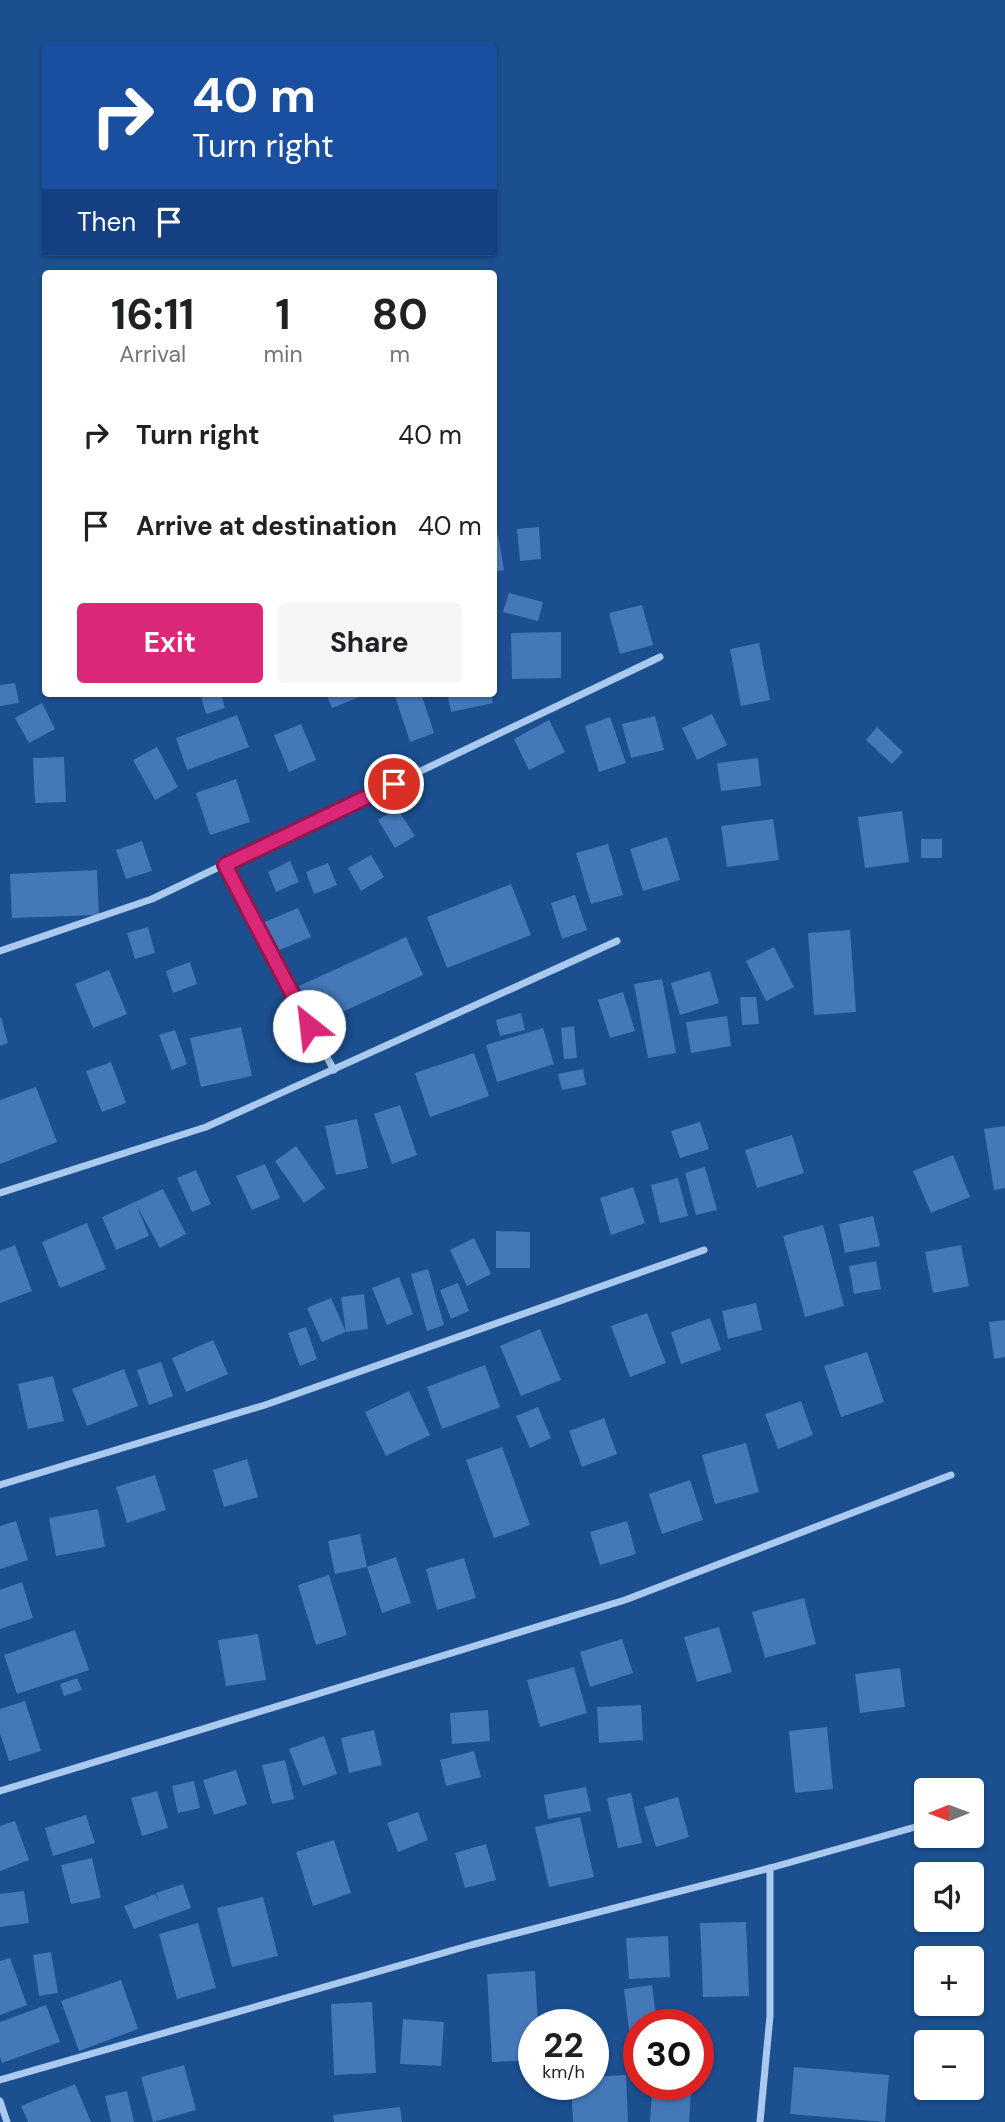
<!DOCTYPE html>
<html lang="en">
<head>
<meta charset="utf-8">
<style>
	body { margin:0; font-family:"DM Sans",sans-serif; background:#f6f6f6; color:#202124; height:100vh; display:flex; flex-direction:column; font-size:26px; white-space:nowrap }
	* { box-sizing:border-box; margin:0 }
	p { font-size:23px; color:#757577 }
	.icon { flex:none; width:38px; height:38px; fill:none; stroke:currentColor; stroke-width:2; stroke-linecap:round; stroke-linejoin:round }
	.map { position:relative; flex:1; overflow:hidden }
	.side { position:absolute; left:42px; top:270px; width:455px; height:427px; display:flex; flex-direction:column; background:#fff; border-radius:7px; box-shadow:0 2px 5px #0004 }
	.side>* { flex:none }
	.banner { position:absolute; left:42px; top:42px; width:455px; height:214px; border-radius:7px; box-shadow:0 2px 5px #0004; background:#1a4fa0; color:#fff; overflow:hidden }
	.needle { width:46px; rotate:269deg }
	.fabs { position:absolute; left:914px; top:1778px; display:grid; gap:14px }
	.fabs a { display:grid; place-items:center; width:70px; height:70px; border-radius:7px; background:#fff; box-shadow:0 2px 5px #0004; font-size:35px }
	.speed { position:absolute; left:518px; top:2009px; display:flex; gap:14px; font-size:35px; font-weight:700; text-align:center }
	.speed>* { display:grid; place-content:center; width:91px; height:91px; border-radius:50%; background:#fff; box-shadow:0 2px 5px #0004; line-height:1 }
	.speed small { font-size:18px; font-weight:400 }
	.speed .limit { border:10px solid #d22; background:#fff; color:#111 }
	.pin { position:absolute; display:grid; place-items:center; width:60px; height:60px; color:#fff; margin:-30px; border:4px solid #fff; border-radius:50%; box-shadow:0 2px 7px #0007 }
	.me { position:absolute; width:77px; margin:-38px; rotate:331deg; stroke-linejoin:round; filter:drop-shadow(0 0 5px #0008) }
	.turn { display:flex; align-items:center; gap:24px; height:147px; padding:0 35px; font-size:32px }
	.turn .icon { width:91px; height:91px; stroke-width:2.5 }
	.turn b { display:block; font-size:49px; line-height:60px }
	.then { display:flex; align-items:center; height:66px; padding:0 35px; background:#0003; gap:14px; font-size:26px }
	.eta { display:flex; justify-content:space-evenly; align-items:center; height:119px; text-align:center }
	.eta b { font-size:42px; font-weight:700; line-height:49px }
	.button { display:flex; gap:14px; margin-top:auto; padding:14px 35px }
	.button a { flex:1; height:80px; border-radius:7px; background:#db2777; color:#fff; font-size:28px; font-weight:700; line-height:80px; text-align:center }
	.button a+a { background:#f6f6f6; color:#202124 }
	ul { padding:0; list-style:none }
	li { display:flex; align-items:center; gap:21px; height:91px; padding:0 35px }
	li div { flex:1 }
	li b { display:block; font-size:26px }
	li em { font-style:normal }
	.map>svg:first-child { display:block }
</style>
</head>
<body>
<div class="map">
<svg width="1005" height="2122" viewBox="0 0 1005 2122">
	<rect width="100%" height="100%" fill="#1b4f8f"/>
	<g fill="#4478b7">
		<polygon points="539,527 541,559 520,561 517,529"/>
		<polygon points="498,535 504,570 494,572 494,536"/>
		<polygon points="509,593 543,602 538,621 503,612"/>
		<polygon points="642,605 653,645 620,654 609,613"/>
		<polygon points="561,632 561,678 512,679 511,633"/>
		<polygon points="759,643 770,700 741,706 730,649"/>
		<polygon points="15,683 19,703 0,706 0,685"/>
		<polygon points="200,693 221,693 225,708 206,714"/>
		<polygon points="326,693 360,693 362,696 332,708"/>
		<polygon points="394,693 421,693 434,733 410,742"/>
		<polygon points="447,693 491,693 493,703 451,712"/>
		<polygon points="42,703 55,729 29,743 15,718"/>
		<polygon points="712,714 727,745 697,760 682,728"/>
		<polygon points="237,715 249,747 187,770 176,738"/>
		<polygon points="655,716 664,750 631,758 622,724"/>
		<polygon points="610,717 626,763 599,772 585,726"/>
		<polygon points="549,720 565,752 529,770 514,739"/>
		<polygon points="301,724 316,760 289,772 274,735"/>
		<polygon points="877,727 903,752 892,764 866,740"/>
		<polygon points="157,747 178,787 155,800 133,760"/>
		<polygon points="64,757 66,802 35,803 33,758"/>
		<polygon points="758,758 761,786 721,791 717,763"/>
		<polygon points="236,779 250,822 210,835 196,793"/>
		<polygon points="397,808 415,836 395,848 378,820"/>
		<polygon points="902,811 909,862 865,868 858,817"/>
		<polygon points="773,819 779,860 727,867 721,826"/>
		<polygon points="667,837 680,880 643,891 630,849"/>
		<rect x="921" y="839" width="21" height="19"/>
		<polygon points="142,841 152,871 126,879 116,850"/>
		<polygon points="608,844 623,895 591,904 576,853"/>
		<polygon points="371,855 384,877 361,891 348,868"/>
		<polygon points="290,861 299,882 276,892 268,872"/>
		<polygon points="328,863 337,885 314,894 306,872"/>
		<polygon points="97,870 99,915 12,918 10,874"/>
		<polygon points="511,884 531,935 447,968 427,917"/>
		<polygon points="575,895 587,930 562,939 551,903"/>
		<polygon points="298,908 311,937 272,953 260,924"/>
		<polygon points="148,927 155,953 135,959 127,933"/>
		<polygon points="850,930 856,1012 814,1015 808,933"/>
		<polygon points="406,937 423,975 316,1024 299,986"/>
		<polygon points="774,947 794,987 766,1001 746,961"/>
		<polygon points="190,962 197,984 173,993 166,971"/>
		<polygon points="109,970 127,1014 93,1028 75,984"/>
		<polygon points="710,971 719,1003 680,1015 671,983"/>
		<polygon points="662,979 676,1053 648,1058 634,984"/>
		<polygon points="623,992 635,1031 610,1038 598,1000"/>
		<polygon points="740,997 756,997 759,1024 742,1025"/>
		<polygon points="521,1013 525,1030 500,1036 496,1020"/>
		<polygon points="727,1016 731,1046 691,1053 686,1022"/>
		<polygon points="1,1017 8,1043 0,1046 0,1018"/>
		<polygon points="574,1026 577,1058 564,1059 561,1028"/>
		<polygon points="241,1027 252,1076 201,1087 190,1038"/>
		<polygon points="543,1028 554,1064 497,1082 486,1045"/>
		<polygon points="175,1030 187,1064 172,1070 159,1035"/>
		<polygon points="474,1053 489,1096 430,1117 415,1073"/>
		<polygon points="111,1062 126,1103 102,1112 86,1071"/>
		<polygon points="583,1069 586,1085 562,1090 558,1074"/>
		<polygon points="36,1087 57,1142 0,1164 0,1100"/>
		<polygon points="400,1105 417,1155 392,1164 374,1114"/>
		<polygon points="357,1119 368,1168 336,1175 325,1126"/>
		<polygon points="700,1122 709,1149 680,1158 671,1131"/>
		<polygon points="1005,1126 1005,1188 994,1190 984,1129"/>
		<polygon points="792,1135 804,1173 757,1188 745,1150"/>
		<polygon points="296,1146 325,1188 304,1203 275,1161"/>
		<polygon points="953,1155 970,1197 931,1213 913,1171"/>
		<polygon points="265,1164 280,1198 252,1210 236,1176"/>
		<polygon points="705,1167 717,1210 696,1215 685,1173"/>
		<polygon points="196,1170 211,1204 192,1212 177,1178"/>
		<polygon points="678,1178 688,1216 660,1223 651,1185"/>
		<polygon points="633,1187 645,1223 611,1235 600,1198"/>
		<polygon points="163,1189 186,1234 160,1248 137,1206 149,1236 116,1250 102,1217"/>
		<polygon points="873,1216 880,1246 845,1253 839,1224"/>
		<polygon points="87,1223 106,1269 60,1288 42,1242"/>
		<polygon points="823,1225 844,1306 805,1317 783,1236"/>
		<polygon points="496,1231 530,1232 530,1268 496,1268"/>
		<polygon points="474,1238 491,1274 467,1286 450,1250"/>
		<polygon points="15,1245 32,1291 0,1303 0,1251"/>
		<polygon points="961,1245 969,1286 933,1293 925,1252"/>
		<polygon points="876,1261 881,1289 854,1294 849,1266"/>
		<polygon points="428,1269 444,1325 427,1331 411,1274"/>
		<polygon points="399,1277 413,1314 387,1325 372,1288"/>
		<polygon points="458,1283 469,1311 451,1319 440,1290"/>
		<polygon points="364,1294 368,1329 346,1332 341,1297"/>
		<polygon points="331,1298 346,1332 322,1342 307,1308"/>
		<polygon points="756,1303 762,1330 728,1339 722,1311"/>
		<polygon points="647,1313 666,1363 630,1377 611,1326"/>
		<polygon points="710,1318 721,1350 681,1364 671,1332"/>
		<polygon points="1005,1320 1005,1357 994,1359 989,1322"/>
		<polygon points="306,1327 317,1359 300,1366 288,1333"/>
		<polygon points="540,1329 561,1380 521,1396 500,1346"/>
		<polygon points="213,1340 228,1374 186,1392 172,1358"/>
		<polygon points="867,1352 884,1402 841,1417 824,1366"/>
		<polygon points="161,1362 173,1396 149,1405 137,1370"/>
		<polygon points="485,1365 500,1407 442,1429 427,1387"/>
		<polygon points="124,1369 138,1406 87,1426 72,1389"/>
		<polygon points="53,1376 64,1421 28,1429 18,1384"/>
		<polygon points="409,1391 430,1435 386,1456 365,1412"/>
		<polygon points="801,1401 813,1435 778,1449 765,1414"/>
		<polygon points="538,1407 551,1438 530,1448 516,1416"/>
		<polygon points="604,1418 617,1454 582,1467 569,1431"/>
		<polygon points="746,1443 759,1492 715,1504 702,1455"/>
		<polygon points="502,1447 530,1525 494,1538 466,1460"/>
		<polygon points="247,1459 258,1497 224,1507 213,1470"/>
		<polygon points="155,1475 166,1510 127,1523 116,1487"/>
		<polygon points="690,1480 703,1520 662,1534 649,1494"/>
		<polygon points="98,1509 105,1547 56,1556 49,1518"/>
		<polygon points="16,1521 28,1560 0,1569 0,1526"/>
		<polygon points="627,1521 636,1554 600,1565 590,1532"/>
		<polygon points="360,1534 367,1567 335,1574 328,1541"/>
		<polygon points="396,1557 411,1603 382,1613 367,1567"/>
		<polygon points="464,1558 476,1598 437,1610 426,1569"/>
		<polygon points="329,1575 347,1635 316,1645 298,1585"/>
		<polygon points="22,1582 33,1618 0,1629 0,1590"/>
		<polygon points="804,1598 816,1644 765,1658 752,1612"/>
		<polygon points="719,1627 732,1672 697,1682 684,1637"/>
		<polygon points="75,1630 89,1670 17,1694 4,1655"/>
		<polygon points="258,1634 266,1680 226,1686 218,1640"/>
		<polygon points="622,1639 633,1673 590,1687 580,1652"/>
		<polygon points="574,1667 587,1713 540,1727 527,1680"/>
		<polygon points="900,1668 905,1707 860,1713 855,1674"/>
		<polygon points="77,1678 82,1690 64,1696 60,1684"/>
		<polygon points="25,1701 41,1751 9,1761 0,1733 0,1709"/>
		<polygon points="641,1705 643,1740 599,1743 597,1707"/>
		<polygon points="488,1710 490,1741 452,1744 450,1713"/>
		<polygon points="827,1727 833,1789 795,1793 789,1731"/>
		<polygon points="374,1730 382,1765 349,1773 341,1738"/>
		<polygon points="324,1736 337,1774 303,1786 289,1749"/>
		<polygon points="474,1751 481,1777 446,1786 440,1760"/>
		<polygon points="285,1760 294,1799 272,1804 262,1765"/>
		<polygon points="236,1770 247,1804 214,1815 203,1780"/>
		<polygon points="194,1781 200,1808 178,1813 172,1786"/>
		<polygon points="586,1787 591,1811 548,1819 544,1795"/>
		<polygon points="157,1791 168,1828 142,1836 131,1798"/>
		<polygon points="631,1793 642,1843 618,1848 607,1798"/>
		<polygon points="678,1797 689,1837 656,1847 644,1807"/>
		<polygon points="418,1812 428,1840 398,1852 387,1823"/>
		<polygon points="86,1815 95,1843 53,1856 45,1828"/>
		<polygon points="580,1817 594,1877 549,1887 535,1827"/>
		<polygon points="15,1821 29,1860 0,1871 0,1826"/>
		<polygon points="334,1840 351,1893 313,1906 296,1852"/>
		<polygon points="486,1844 496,1880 465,1888 455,1853"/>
		<polygon points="92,1858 101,1898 71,1904 61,1865"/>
		<polygon points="183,1884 191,1908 134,1929 124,1906 155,1894 159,1903 156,1893"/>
		<polygon points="24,1891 29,1923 0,1927 0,1894"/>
		<polygon points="263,1897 278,1956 232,1967 217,1908"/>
		<polygon points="746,1922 749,1996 703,1997 700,1923"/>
		<polygon points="198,1923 216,1988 177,1999 159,1934"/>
		<polygon points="668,1936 670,1977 629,1979 626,1938"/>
		<polygon points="51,1952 58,1993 39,1996 33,1955"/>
		<polygon points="10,1958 27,2005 0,2015 0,1961"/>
		<polygon points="535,1971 538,2025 534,2025 534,2060 492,2062 487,1974"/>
		<polygon points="121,1980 138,2029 79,2051 61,2001"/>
		<polygon points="652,1985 657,2025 639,2025 639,2044 631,2045 624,1989"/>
		<polygon points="372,2002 376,2073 334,2075 331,2004"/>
		<polygon points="46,2005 60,2042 2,2063 0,2057 0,2022"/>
		<polygon points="403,2019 444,2022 441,2066 400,2064"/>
		<polygon points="184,2065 196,2110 153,2122 141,2077"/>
		<polygon points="794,2067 889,2075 885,2122 790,2114"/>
		<polygon points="626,2075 628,2122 573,2122 571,2084 593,2084 593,2077"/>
		<polygon points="75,2084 91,2122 28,2122 21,2106"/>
		<polygon points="127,2091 134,2122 111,2122 105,2096"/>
		<polygon points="652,2091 691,2094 689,2122 650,2122"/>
		<polygon points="400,2107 402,2122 334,2122 333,2115"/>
	</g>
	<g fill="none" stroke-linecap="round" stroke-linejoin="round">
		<g stroke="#a9c9ee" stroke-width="7">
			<polyline points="224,865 273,960 334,1070"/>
			<polyline points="0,951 152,899 660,657"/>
			<polyline points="0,1193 206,1127 617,941"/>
			<polyline points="0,1485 265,1405 704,1250"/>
			<polyline points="0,1791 625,1600 951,1475"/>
			<polyline points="0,2080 471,1945 770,1868 926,1824"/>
			<polyline points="0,2101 7,2122"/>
			<polyline points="760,2122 770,2016 770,1868"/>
		</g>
	</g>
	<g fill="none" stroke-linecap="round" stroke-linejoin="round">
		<defs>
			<polyline id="route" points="309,1026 225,865 394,784"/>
		</defs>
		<use href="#route" stroke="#8e194d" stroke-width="18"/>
		<use href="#route" stroke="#db2777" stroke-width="12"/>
	</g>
</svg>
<div class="fabs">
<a><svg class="needle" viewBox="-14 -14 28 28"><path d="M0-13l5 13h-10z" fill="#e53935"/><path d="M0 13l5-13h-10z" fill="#757577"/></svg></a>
<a><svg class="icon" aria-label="sound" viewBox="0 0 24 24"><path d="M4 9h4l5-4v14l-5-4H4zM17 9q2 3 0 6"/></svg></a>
<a>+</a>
<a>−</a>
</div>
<div class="speed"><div>22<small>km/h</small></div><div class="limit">30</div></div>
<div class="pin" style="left:394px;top:784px;background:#d93025"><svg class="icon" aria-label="arrive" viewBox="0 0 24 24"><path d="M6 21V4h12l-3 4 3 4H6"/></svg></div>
<svg class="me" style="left:309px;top:1026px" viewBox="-20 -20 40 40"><circle r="19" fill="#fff"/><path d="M0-13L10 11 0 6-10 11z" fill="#db2777"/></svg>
<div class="banner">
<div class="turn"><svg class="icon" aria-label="right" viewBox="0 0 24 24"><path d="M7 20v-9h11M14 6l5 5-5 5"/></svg><div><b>40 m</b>Turn right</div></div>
<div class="then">Then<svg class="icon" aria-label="arrive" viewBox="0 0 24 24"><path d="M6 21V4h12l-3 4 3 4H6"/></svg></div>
</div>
<section class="side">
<div class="eta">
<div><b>16:11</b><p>Arrival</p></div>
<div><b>1</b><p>min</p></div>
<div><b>80</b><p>m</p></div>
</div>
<ul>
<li><svg class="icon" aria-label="right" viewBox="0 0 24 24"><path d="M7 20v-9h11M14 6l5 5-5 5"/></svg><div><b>Turn right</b></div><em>40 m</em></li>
<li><svg class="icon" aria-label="arrive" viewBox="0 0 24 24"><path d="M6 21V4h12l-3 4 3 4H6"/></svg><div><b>Arrive at destination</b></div><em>40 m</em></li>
</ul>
<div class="button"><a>Exit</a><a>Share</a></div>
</section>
</div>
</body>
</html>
